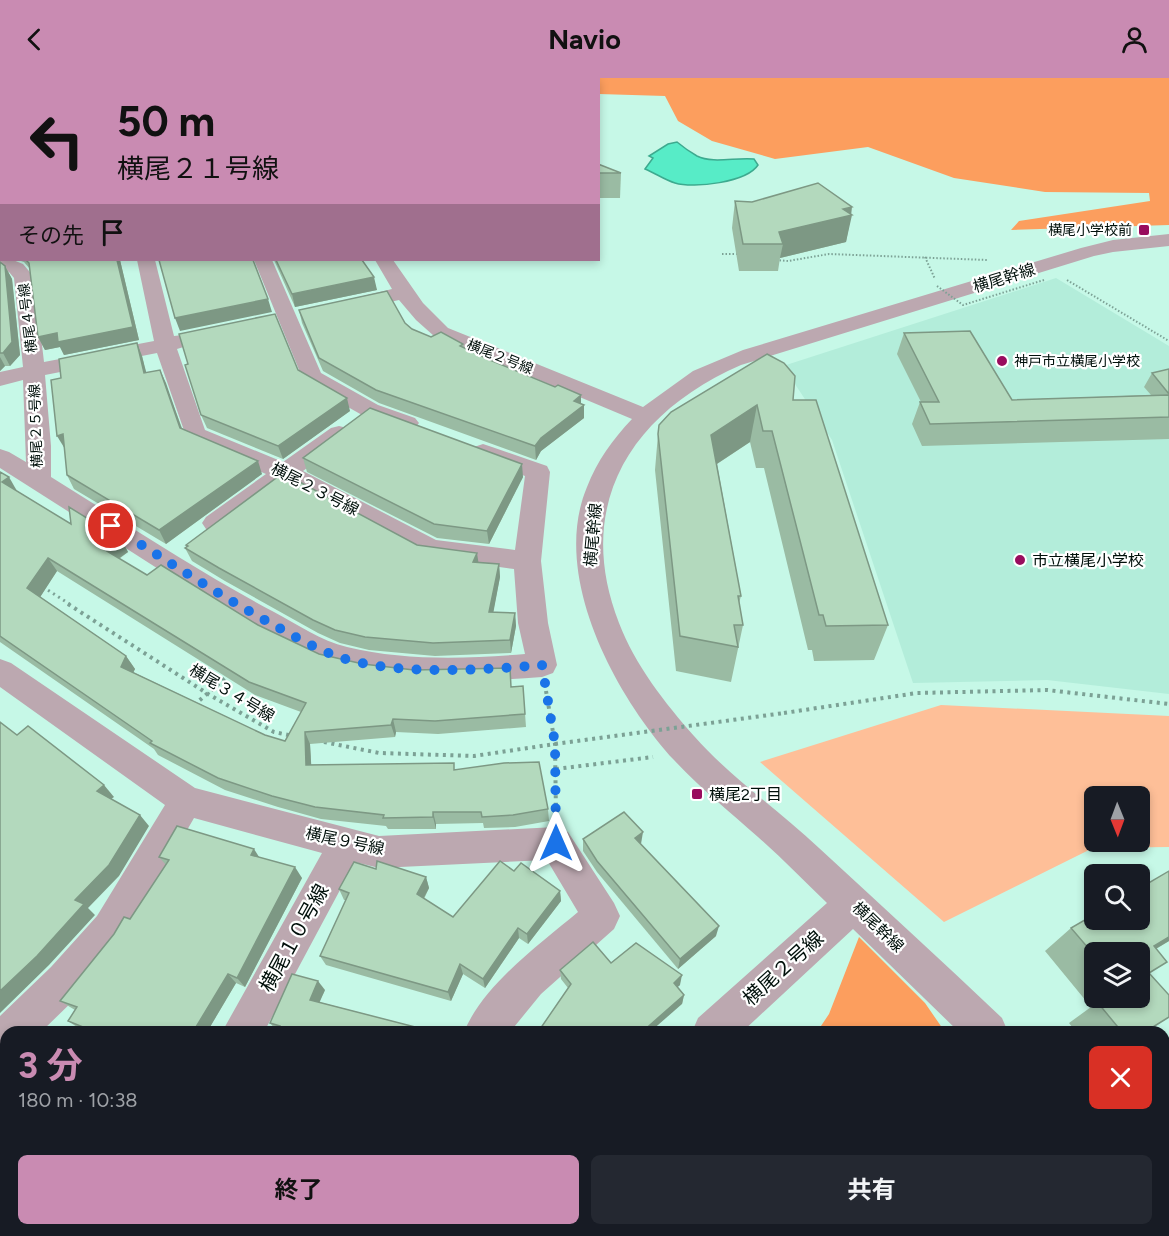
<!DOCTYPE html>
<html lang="ja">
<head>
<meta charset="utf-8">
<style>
	body { margin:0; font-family:Figtree,"Noto Sans JP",sans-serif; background:#242831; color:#f1f3f6; height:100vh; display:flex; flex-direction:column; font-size:22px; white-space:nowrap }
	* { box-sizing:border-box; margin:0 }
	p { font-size:20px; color:#9ea1a6 }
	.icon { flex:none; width:33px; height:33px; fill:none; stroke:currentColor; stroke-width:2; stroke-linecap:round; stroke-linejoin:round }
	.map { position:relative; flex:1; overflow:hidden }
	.drawer { position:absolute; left:0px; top:948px; width:1170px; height:210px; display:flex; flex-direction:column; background:#171b24; border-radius:18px 18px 0 0; box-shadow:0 3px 9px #0003 }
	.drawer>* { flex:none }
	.top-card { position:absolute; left:0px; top:0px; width:600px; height:183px; box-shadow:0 3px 9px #0003; background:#c98bb2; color:#111; overflow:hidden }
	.needle { width:39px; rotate:179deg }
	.fabs { position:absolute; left:1084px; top:708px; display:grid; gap:12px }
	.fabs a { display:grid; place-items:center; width:66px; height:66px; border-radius:9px; background:#171b24; box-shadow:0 3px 9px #0003; font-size:30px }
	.pin { position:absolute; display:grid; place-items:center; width:51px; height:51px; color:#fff; margin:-26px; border:3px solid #fff; border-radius:50%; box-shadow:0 2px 6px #0007 }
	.me { position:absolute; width:66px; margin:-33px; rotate:0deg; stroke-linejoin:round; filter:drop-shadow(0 0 4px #0008) }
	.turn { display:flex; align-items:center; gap:21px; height:126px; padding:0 18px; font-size:27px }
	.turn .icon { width:78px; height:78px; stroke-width:2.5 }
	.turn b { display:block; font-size:42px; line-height:51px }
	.then { display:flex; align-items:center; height:57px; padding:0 18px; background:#0003; gap:12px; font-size:22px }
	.round { display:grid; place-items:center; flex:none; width:63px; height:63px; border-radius:9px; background:#242831 }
	.head { display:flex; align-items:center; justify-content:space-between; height:102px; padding:0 18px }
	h1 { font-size:36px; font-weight:700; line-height:45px; color:#c98bb2 }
	.primary-button { display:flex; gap:12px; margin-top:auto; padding:12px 18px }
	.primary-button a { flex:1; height:69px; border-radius:9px; background:#c98bb2; color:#111; font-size:24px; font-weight:700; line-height:69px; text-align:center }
	.primary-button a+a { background:#242831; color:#f1f3f6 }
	header { display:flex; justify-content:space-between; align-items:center; height:78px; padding:0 18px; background:#c98bb2; color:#111; font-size:27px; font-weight:700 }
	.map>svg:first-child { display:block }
</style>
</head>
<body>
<header><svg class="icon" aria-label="back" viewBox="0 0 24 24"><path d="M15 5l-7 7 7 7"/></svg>Navio<svg class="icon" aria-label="person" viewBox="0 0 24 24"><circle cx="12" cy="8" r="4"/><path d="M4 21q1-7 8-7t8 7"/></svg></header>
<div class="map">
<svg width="1169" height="1158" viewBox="0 0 1169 1158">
	<rect width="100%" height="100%" fill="#c6f8e7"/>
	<polygon fill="#b3edda" points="1056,200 1169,268 1169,616 1047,602 913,605 832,362 783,288"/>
	<path fill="#febf98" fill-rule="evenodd" d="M941,627L1169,638V769L1093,770L944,844L760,684ZM1095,718H1140V764H1095Z"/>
	<g fill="#fc9e5e">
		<polygon points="0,0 1169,0 1169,147 1011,152 1019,143 1150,123 1149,115 1045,114 954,100 868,69 775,81 712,63 678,43 665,18 599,16 598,2 2,2 0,41"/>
		<polygon points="859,859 925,925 945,954 817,954 829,936"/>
		<polygon points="673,1152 1035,1152 1033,1158 668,1158"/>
	</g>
	<path fill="#57ecc7" stroke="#3daa8f" stroke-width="1.5" d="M677,64C683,69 690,74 697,78C713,86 736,79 754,81L758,87C747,104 694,111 675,105C665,102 655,95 645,91L653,80L649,78L668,66Z"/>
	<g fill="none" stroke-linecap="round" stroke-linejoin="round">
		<polygon fill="#57ecc7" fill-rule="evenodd" points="838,1152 918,1152 919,1158 839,1158"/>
		<g stroke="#7ca195" stroke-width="2" stroke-dasharray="1.5 2" stroke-linecap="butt">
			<polyline points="722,176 739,176"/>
			<polyline points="925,179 935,201"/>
			<polyline points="776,182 788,183 829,176 987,182"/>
			<polyline points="1067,202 1169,263"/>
		</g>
		<polyline stroke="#7ca195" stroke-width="3" stroke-dasharray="2 4" stroke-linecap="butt" points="43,509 71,527"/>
		<g stroke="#7ca195" stroke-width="4" stroke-dasharray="3 4.5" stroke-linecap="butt">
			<polyline points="68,526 208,616 274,654 293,658"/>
			<polyline points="546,613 555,666 556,737"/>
			<polyline points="194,627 229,597"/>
			<polyline points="784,635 917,615 1047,612 1169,626"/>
			<polyline points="324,664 379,675 474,678 555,666"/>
			<polyline points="556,691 653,679"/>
		</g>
		<polyline stroke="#7ca195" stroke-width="5" stroke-dasharray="4 6" stroke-linecap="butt" points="1134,1158 1137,1152"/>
		<g fill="#bca8b0" fill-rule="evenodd">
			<path d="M1169,156V168L1113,174L1094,178L741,287C631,335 573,427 619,545C635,587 665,625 694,658C731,700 779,732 819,770C880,826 942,883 1002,940L1008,954H959L853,851L742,954H692L698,940L827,825C804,803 782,780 758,759C730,734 700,710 674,682C615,617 550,497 587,409C597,383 613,361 632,341L434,258L416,242L399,222L350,233L343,231L340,227L343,223L392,211L375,182H393L423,225L448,250L643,329L693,293L743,272L1081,170L1113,162Z"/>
			<path d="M0,177L2,182H13L23,186L34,199L44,284L154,263L137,182H155L174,258L183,257L190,259L194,263L190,267L177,271L205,352L283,384L331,350L339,348L347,350L351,355L347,360L303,393L436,462L515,472L525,398L474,379L471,374L474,369L483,366L492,369L547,388L550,394L541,483L548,545L557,587L553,595L542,599C475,604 409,607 343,592C295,581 234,539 191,512C128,471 64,431 0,390V371L9,374L26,384L23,302L0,308V294L23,289L14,200L9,194L0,190ZM157,275L187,361L266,396L206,439L202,445L206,451L215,454L224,451L286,406L421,478L514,491L518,545L525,576C466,581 405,583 347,569C321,563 297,546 274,534C197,493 124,444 51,399V368L45,297Z"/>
			<polygon points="254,182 272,182 321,295 378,327 415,340 419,345 415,350 407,352 362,337 304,304"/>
			<path d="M0,581L11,585L195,710L379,758L556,749L568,754L614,825L620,838L614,851L541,916L510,954H464C483,907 540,866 578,834L547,782L379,790L355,784L264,954H222L322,775L194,740L123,864L79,917L41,954H6V972L0,969V938L51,889L97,838L165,727L0,609Z"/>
			<polygon points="1169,991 1169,1037 1164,1039 1164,993"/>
			<polygon points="1164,1100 1169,1103 1169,1151 1164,1149"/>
			<polygon points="55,1152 106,1152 103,1158 53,1158"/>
			<polygon points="369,1152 416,1152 413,1158 367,1158"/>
			<polygon points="520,1152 566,1152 565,1158 519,1158"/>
		</g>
		<polyline stroke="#7ca195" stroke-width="2" stroke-dasharray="1.5 2" stroke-linecap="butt" points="937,208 963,227 1044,202"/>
		<polyline stroke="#7ca195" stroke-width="4" stroke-dasharray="3 4.5" stroke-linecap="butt" points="555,666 784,635"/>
	</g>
	<g fill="#9abba3" fill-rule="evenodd">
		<polygon points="0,48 2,48 2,177 0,175"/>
		<polygon points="598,86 621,95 620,120 598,120"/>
		<polygon points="735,123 851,137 846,164 780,180 778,193 739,193 732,150"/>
		<polygon points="18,182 120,182 139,262 64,277 60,269 45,272 38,259 30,191 24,184"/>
		<polygon points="274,182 362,182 377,212 295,229"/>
		<polygon points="0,184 5,188 12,201 20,277 10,288 5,288 0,293"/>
		<polygon points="299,232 405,245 412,251 431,259 463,266 464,269 584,327 584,340 541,373 536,382 379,325 323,293 302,245"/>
		<polygon points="904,255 1012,322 1151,317 1144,309 1152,295 1169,291 1169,361 922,368 912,346 920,324 921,324 897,276"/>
		<polygon points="137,265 142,278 146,295 160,292 182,350 262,396 166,466 74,411 67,397 61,300"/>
		<polygon points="188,286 298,292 350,333 283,381 207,350 201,337"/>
		<polygon points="793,322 888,547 874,582 814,583 812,572 808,572 764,390 756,390 750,364 717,386 741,518 739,525 743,547 731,604 676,593 655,392 658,356 671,334"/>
		<polygon points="303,380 523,399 489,466 437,460 307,394"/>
		<path d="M0,394L17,413L71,446L121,461L128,474L119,481L147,497L258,547L319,576L363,586L512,609L523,608L526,649L438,656L396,654L395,659L310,666L311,687L456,692L548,731L549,743L515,749L484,750L483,745L436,746V751H388L386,748L321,741L278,729L225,712L158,677L154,671L0,564ZM57,493L255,617L301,634L285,663L265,657L133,594L135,591L126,578L40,519Z"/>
		<polygon points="186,467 417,467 478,485 499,486 500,499 493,534 515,535 516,548 511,575 435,578 369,572 340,565 318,555 225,503 192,483 185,470 186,469"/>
		<polygon points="583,761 641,766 716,858 678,891 597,794 583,773"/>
		<polygon points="159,779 259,779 302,800 245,909 236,905 207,954 77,954 80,951 68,943 75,932 60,923 130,841 166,787"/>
		<polygon points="376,791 426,799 429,810 424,821 453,839 514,793 560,813 561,823 528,866 519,860 485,910 463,896 451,923 326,887 320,878 346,822 344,822 339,811"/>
		<path d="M1169,793V863L1156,871L1150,896L1145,954H1076L1069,945L1091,929L1045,873L1071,850ZM1095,874L1140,920H1095Z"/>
		<polygon points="611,885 680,907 677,909 684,917 682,926 568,910 561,901 560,892"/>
		<polygon points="325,912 319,924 423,951 424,954 277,954 277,953 270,945"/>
	</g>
	<g fill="#7d9884">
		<polygon points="852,129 851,138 852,137 846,164 780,180 783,166 779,154 843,131"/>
		<polygon points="117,182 120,182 139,262 64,277 60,269 45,272 38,259"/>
		<polygon points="5,188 12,201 20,277 10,288 3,275"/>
		<polygon points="374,199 377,212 295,229 292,216"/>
		<polygon points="268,221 272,234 180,253 175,240"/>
		<polygon points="137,265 142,278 150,309 144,295"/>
		<polygon points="0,279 5,288 0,293"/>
		<polygon points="160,292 166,305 186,363 180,350"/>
		<polygon points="581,317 581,329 584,327 584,340 541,373 536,382 535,368 541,360 574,323"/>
		<polygon points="347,320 350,333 283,381 278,368"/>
		<polygon points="757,327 750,364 706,393 711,357"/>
		<polygon points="63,356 65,371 57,358"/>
		<polygon points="258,383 262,396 166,466 159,452"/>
		<polygon points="522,386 523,399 489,466 487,453"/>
		<polygon points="9,399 17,413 2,404"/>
		<polygon points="121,461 128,474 112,485 105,472"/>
		<polygon points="477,475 479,488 473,484"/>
		<polygon points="48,480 57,493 37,524 27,510"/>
		<polygon points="499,486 500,499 491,547 489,534"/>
		<polygon points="515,535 516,548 511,575 510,562"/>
		<polygon points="126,578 135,591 130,602 121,589"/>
		<polygon points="393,641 396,654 395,659 391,647"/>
		<polygon points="305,654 310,666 312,699 306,687"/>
		<polygon points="104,707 114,719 107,724 97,713"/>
		<polygon points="433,734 436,746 436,751 433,739"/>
		<polygon points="140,737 149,748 119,798 88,830 95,837 49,887 0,935 0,913 75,822"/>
		<polygon points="643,754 641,766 634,771 635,760"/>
		<polygon points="254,771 261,782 251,777"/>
		<polygon points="295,789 302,800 245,909 237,900"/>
		<polygon points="426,799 429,810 420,827 417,816"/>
		<polygon points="560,813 561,823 528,866 527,856"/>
		<polygon points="719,848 716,858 678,891 680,881"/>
		<polygon points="518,850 519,860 485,910 483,901"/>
		<polygon points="1169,859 1169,863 1140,880 1154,868"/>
		<polygon points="460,886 463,896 451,923 448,914"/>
		<polygon points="228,896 236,905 207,954 193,954"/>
		<polygon points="682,897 680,907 672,914 674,905"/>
		<polygon points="318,903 325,912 317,930 310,922"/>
		<polygon points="684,917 682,926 650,954 642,954"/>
		<polygon points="31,1152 44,1152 41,1154"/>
		<polygon points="164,1152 173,1152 177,1158 167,1158"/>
		<polygon points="187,1152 191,1152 197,1154 199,1158 190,1158"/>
		<polygon points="334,1152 343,1152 340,1158 331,1158"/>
		<polygon points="496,1152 500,1152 498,1158 495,1158"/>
	</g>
	<g fill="#b3d9bd" stroke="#7d9884" stroke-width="1.5" fill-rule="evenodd">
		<rect x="0" y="48" width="2" height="119"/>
		<polygon points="598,86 621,95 598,95"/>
		<polygon points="818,105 852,129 843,131 852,137 779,154 783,166 743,166 735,123 752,124"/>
		<polygon points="26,182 117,182 133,249 58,264 57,255 38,259 29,185"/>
		<polygon points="159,182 253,182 268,221 175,240"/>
		<polygon points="276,182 362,182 374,199 292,216"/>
		<polygon points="0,184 5,188 12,264 3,275 0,275"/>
		<polygon points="387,213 405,245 412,251 431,259 441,254 463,266 460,268 490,282 555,309 558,307 581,317 574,323 584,327 541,360 535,368 376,312 319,280 299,232"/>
		<polygon points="275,236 298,292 347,320 278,368 201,337 185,287 188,286 179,256"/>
		<polygon points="970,253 1012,322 1169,317 1169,339 930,346 920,324 939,324 904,255"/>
		<polygon points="137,265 144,295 160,292 180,350 258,383 159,452 67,397 63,356 57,358 51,302 61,300 59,281"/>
		<polygon points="767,276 784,285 795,298 793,322 816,322 888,547 826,548 823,537 819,537 772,353 763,353 757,327 711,357 741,518 738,518 743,547 734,547 738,569 680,558 658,356 659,347 671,334"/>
		<polygon points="1169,291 1169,316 1152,295"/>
		<polygon points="370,330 522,386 487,453 434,446 303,380"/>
		<path d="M0,394L9,399L2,404L71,446L69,429L121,461L105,472L147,497L161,487L258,547L319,576L363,586L414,592L510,590L511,609L523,608L525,636L435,643L393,641L391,647L305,654L306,687L454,685V692L504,685L539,684L548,731L513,737L482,739L481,734H433V739L383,740L384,737L315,729L272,718L218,700L150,665L152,663L0,558ZM48,480L249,604L306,625L285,663L265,657L121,589L126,578L27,510Z"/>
		<polygon points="283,395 417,467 477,475 473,484 499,486 489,534 515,535 510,562 433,565 365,559 335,552 313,542 219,490 185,470 188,468 186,467"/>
		<polygon points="0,644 17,657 28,648 104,707 97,713 140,737 109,787 75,822 84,826 37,878 0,913"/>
		<polygon points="624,734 643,754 635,760 719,848 680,881 597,783 583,761"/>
		<polygon points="177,748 254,771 251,777 295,789 237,900 228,896 193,954 77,954 83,949 68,943 77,929 60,923 114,856 124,839 130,841 169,782 159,779"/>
		<polygon points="377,783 426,799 417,816 453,839 500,783 514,793 521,785 560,813 527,856 518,850 483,901 460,886 448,914 320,878 349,815 339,811 354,784 376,791"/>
		<polygon points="1169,793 1169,859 1154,868 1167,884 1149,895 1169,917 1169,939 1145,954 1122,954 1098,925 1107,920 1140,920 1140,874 1095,874 1095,878 1071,850 1095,836 1095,842 1140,842 1140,810"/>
		<polygon points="593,864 611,885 636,865 682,897 674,905 684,917 642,954 538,954 571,906 560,892"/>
		<polygon points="292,896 318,903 310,922 423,951 422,954 277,954 280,948 270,945"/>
		<polygon points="6,1010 6,1043 0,1032 0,1015"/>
		<polygon points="6,1070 6,1118 0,1108 0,1075"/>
		<polygon points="125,1152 164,1152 167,1158 118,1158"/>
		<polygon points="184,1152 187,1152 190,1158 177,1158"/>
		<polygon points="228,1152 334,1152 331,1158 240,1158"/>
		<polygon points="416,1152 496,1152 495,1158 414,1158"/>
	</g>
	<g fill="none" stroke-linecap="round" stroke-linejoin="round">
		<path stroke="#1a73e8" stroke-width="10" stroke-dasharray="0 18" d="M111,448C165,481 217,516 272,546C294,558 317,572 342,580C401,598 480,592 542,587L555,666L556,765"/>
	</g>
	<g fill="#990c5e" stroke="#fff" stroke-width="2">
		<rect x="1138" y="146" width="12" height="12" rx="3"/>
		<circle cx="1002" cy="283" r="6"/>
		<circle cx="1020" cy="482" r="6"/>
		<rect x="691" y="710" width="12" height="12" rx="3"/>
	</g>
	<g text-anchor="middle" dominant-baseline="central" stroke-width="4.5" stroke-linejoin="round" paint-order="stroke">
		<g font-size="14" fill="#01100b" stroke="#fff" text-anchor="end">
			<text x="1132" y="152">横尾小学校前</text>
			<text x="1014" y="283" text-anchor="start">神戸市立横尾小学校</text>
		</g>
		<g font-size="14" fill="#01100b" stroke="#fff">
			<text transform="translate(28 240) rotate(-97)">横尾４号線</text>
			<text transform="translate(500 279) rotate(22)">横尾２号線</text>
			<text transform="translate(36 348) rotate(-92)">横尾２５号線</text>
		</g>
		<g font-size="16" fill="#01100b" stroke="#fff">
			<text transform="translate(1004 200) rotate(-17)">横尾幹線</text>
			<text transform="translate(315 411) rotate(27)">横尾２３号線</text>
			<text transform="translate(593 457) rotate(-85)">横尾幹線</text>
			<text transform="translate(232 615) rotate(31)">横尾３４号線</text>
			<text transform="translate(345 763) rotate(12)">横尾９号線</text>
			<text transform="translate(878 849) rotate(44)">横尾幹線</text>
		</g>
		<g font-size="16" fill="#01100b" stroke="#fff" text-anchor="start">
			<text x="1032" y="482">市立横尾小学校</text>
			<text x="709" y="716">横尾2丁目</text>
		</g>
		<g font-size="20" fill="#01100b" stroke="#fff">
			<text transform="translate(294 860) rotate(-61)">横尾１０号線</text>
			<text transform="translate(783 890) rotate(-42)">横尾２号線</text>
		</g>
	</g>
</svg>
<div class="fabs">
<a><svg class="needle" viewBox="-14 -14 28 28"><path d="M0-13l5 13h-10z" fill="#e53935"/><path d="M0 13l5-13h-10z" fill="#9ea1a6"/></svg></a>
<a><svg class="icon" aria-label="search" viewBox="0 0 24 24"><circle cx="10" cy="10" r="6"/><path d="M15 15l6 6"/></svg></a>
<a><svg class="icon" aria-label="layers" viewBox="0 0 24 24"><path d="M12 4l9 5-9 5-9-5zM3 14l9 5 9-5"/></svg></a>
</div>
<div class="pin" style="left:111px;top:448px;background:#d93025"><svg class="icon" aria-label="arrive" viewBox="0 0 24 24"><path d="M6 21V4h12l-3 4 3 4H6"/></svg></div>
<svg class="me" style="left:556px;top:765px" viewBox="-20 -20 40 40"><path d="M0-17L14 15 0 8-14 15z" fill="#1a73e8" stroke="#fff" stroke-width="4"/></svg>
<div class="top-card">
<div class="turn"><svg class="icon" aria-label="left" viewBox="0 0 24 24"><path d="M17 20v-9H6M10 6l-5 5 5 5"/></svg><div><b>50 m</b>横尾２１号線</div></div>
<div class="then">その先<svg class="icon" aria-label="arrive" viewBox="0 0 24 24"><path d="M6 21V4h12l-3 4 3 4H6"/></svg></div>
</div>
<section class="drawer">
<div class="head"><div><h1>3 分</h1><p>180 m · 10:38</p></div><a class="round" style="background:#d93025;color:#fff"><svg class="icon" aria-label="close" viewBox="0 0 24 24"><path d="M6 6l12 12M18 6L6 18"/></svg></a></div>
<div class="primary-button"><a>終了</a><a>共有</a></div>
</section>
</div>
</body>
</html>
